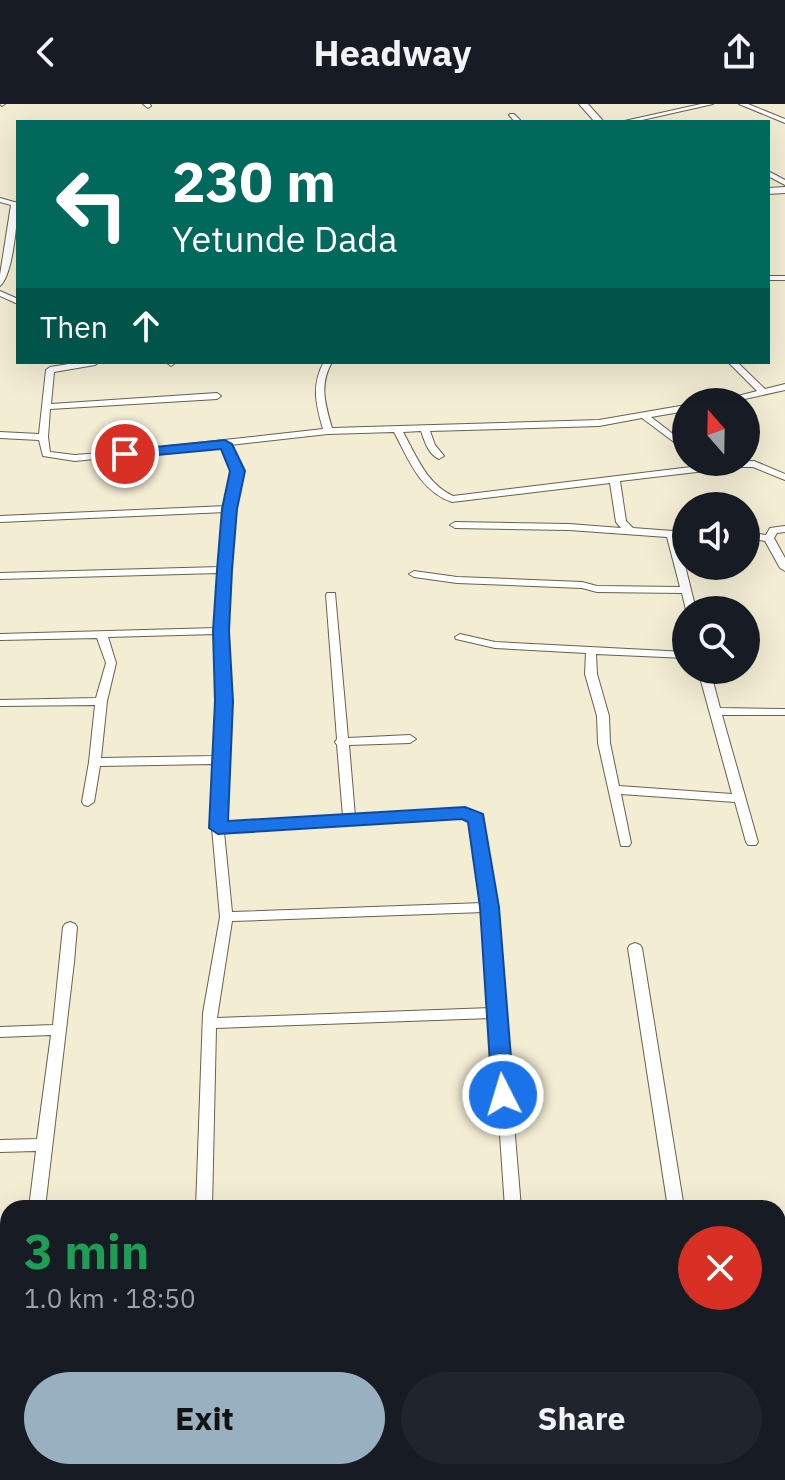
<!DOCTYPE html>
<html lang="en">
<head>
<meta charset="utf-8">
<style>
	body { margin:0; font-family:"IBM Plex Sans",sans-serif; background:#20242c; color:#f1f3f6; height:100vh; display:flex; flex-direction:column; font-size:30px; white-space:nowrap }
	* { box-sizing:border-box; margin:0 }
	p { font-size:26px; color:#9ea1a6 }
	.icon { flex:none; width:44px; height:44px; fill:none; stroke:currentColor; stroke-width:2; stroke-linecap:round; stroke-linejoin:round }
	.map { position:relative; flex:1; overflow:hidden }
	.side { position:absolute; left:0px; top:1096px; width:786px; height:280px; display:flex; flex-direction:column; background:#171b24; border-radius:24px 24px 0 0; box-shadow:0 8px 32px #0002 }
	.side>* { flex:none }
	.guide { position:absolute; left:16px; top:16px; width:754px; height:244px; border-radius:0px; box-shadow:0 8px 32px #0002; background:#00695c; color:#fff; overflow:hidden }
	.needle { width:52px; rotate:340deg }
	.tools { position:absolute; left:672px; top:284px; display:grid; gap:16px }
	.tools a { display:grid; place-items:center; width:88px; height:88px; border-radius:50%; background:#171b24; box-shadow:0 8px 32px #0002; font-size:40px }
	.pin { position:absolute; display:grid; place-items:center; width:68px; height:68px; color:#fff; margin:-34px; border:4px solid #fff; border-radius:50%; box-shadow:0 2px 8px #0007 }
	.me { position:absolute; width:88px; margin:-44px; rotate:355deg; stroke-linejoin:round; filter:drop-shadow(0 0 6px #0008) }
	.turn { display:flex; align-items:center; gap:28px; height:168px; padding:0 24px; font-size:36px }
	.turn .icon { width:104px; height:104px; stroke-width:2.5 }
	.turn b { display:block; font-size:56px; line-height:68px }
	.then { display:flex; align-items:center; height:76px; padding:0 24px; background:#0003; gap:16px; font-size:30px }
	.round { display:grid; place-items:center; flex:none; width:84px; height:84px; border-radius:42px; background:#20242c }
	.head { display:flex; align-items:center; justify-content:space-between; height:136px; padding:0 24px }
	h1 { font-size:48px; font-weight:800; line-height:60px; color:#1e9e55 }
	.cta { display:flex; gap:16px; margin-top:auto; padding:16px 24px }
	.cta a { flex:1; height:92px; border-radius:48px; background:#98b0bf; color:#111; font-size:32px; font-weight:800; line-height:92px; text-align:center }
	.cta a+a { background:#20242c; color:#f1f3f6 }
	header { display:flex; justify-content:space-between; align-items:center; height:104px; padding:0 24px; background:#171b24; font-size:36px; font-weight:800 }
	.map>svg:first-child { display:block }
</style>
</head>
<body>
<header><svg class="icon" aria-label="back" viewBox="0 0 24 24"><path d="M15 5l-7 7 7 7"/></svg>Headway<svg class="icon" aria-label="share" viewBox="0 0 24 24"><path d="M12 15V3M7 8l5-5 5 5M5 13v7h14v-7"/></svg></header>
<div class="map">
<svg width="785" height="1376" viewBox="0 0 785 1376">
	<rect width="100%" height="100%" fill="#f3edd4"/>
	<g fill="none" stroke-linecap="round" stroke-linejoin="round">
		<defs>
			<g id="street">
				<polygon points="0,0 5,0 2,2"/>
				<polygon points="143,0 150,0 151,2 148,4"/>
				<polygon points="701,0 713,0 633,18 620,18"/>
				<polygon points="739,0 748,0 785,15 785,19"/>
				<polygon points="510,10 514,10 522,18 515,18 509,11"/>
				<polygon points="768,67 785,76 785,81 768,72"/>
				<path d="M0,94L18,99C17,118 13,171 0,182V171L11,101L0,98Z"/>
				<rect x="768" y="172" width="17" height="4"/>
				<polygon points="0,187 18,195 18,200 0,192"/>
				<path d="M81,258H99L95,261L54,268L51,300L217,289L221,292L217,295L50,305L48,333L50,348L75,351L125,347L323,325C316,301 311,281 324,258H332C319,281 325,300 332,324L599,316L686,301V307L651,313L686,340V347L642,314L599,322L430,327L435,341L444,352L439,355C428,350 425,338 421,327L403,328C417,353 426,379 453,392L732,358L754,357L785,370V376L753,363H739L620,377L626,417L633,424L686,428V434L678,433L696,506H686L682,489L597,488L582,484L457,479L414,473L409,470L414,467L457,473L582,478L597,482L680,483L667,433L569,426L455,424L450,421L455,418L569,420L621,424L616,418L610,379L452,398C420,387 409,356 394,328L328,330L230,341L243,367L232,430L226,527L230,597L225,656L224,720L343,712L337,641L335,638L337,635L326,491L327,489H335L348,634L410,631L416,635L410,639L349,641L355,712L465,705L480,712L482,715L496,803L521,1104H505L492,914L216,924L212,1104H196L203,909L220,813L212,724L213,660L100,662L94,698L88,702L84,701L82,698L89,658L95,601L0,602V596L96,594L106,559L97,534L0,536V530L216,524L219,469L0,475V469L220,463L226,408L0,418V412L227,402L233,367L221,342L75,357L43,352L39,336L0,334V328L39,330L46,266L50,263ZM216,530L218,597L213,652L101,654L107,597L116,559L108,533ZM463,713L470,717L483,799L232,808L224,728ZM484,808L491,904L217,914L232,817Z"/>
				<polygon points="166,258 175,258 175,259 171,262"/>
				<polygon points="728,258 737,258 765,285 785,280 785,286 731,298 715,298 757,287"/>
				<polygon points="785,422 785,428 777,429 774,434 785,454 785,467 780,464 765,437 746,434 746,428 766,431 770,424"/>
				<polygon points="460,530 495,538 686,548 686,554 596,550 597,570 609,612 610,639 619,682 732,690 698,566 710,566 720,604 785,605 785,611 722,611 758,738 756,741 748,741 746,738 735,698 621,690 631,739 629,742 621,742 598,639 597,612 585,570 586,549 495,544 456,535 455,533"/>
				<polygon points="70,818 75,820 77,823 74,858 45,1104 29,1104 36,1047 0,1048 0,1036 37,1035 51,931 0,933 0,923 53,921 63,823 65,820"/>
				<polygon points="635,839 640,841 642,844 684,1104 668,1104 628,844 630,841"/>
				<rect x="778" y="1129" width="7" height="14"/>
				<polygon points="8,1165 8,1179 0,1180 0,1166"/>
				<rect x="778" y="1289" width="7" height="16"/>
				<polygon points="8,1310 8,1340 6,1341 0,1339 0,1317 2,1313"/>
				<polygon points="299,1368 317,1368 320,1376 302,1376"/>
				<polygon points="411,1368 429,1368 432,1376 414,1376"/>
			</g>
			<g id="secondary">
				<polygon points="579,0 588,0 604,18 595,18"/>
				<polygon points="785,83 785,89 768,90 768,84"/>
			</g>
		</defs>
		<use href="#street" stroke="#67624d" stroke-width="2"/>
		<use href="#secondary" stroke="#67624d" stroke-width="2"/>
		<use href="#street" fill="#fff" fill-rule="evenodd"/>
		<use href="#secondary" fill="#fff" fill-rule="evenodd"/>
	</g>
	<polygon fill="#1a73e8" stroke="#114b97" stroke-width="2" points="225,336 232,340 245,367 237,405 232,466 229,527 233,597 228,717 465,703 483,710 499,803 514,991 510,997 503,999 495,997 492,991 480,803 468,718 462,715 218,730 209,724 215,597 213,527 217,466 222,405 230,367 221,345 125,354 118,350 125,346"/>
</svg>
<div class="tools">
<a><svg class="needle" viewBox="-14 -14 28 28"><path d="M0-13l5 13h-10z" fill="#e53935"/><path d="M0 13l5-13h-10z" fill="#9ea1a6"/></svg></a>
<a><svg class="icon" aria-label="sound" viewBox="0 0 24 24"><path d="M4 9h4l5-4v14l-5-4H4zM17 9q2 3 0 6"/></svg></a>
<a><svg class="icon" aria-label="search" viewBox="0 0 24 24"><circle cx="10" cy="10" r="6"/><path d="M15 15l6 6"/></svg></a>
</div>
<div class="pin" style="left:125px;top:350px;background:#d93025"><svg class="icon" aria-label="arrive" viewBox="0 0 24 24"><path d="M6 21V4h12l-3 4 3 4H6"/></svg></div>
<svg class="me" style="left:503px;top:991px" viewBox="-20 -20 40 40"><circle r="17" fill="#1a73e8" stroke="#fff" stroke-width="3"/><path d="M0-11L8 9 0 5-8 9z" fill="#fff"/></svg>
<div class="guide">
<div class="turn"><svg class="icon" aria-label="left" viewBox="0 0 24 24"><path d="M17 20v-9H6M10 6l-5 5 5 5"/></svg><div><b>230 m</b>Yetunde Dada</div></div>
<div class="then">Then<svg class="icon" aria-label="ahead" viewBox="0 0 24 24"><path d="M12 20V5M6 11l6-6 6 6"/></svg></div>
</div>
<section class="side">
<div class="head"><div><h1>3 min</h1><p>1.0 km · 18:50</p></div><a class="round" style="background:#d93025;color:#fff"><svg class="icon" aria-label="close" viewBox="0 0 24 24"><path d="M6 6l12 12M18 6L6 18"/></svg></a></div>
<div class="cta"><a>Exit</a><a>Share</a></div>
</section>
</div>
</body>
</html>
